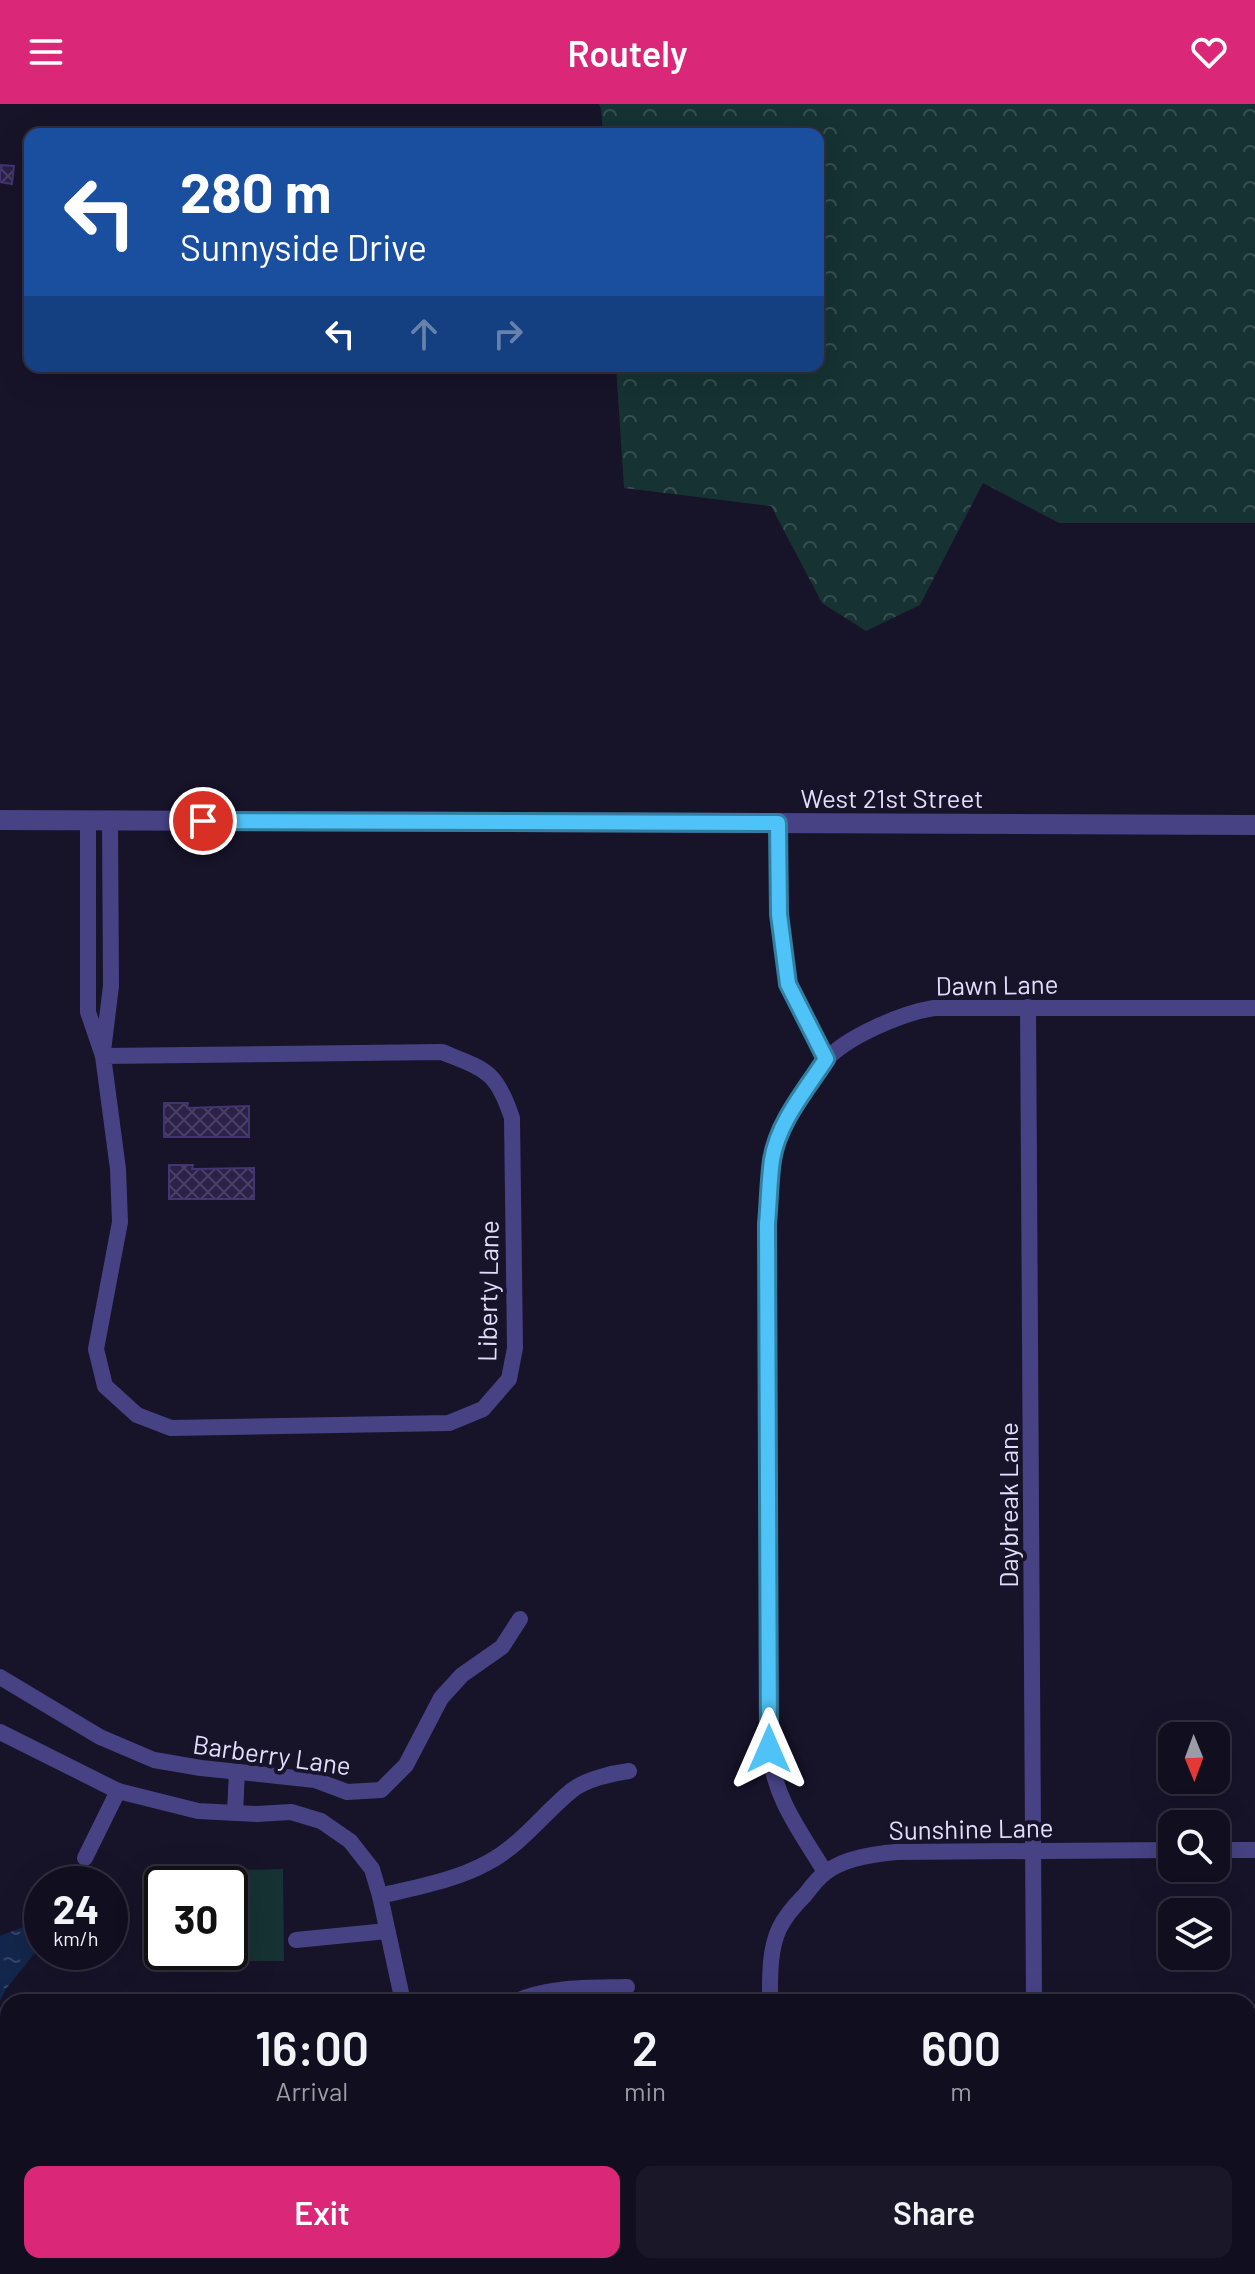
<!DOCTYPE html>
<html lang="en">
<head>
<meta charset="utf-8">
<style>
	body { margin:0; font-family:Barlow,sans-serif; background:#1a1728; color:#f1f3f6; height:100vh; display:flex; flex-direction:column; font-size:30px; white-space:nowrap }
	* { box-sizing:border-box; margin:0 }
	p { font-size:26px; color:#9c9ca4 }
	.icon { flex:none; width:44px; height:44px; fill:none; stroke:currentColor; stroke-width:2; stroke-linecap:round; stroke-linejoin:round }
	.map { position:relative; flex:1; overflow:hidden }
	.details { position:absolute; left:0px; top:1890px; width:1256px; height:280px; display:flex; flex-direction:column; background:#110e1f; border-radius:24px 24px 0 0; box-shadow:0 8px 32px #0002,0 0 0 2px #302e3d }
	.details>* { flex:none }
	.top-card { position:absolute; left:24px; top:24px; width:800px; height:244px; border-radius:16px; box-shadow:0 8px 32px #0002,0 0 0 2px #302e3d; background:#1a4fa0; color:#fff; overflow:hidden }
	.needle { width:52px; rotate:179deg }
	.fabs { position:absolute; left:1158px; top:1618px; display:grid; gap:16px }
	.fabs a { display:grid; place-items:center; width:72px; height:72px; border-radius:16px; background:#110e1f; box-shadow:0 8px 32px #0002,0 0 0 2px #302e3d; font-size:40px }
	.speed { position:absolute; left:24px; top:1762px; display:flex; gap:16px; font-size:40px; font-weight:700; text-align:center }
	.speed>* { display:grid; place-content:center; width:104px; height:104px; border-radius:50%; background:#110e1f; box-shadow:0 8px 32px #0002,0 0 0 2px #302e3d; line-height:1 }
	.speed small { font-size:20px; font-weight:400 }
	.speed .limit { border:4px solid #111; border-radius:12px; background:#fff; color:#111 }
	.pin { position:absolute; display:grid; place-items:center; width:68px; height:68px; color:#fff; margin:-34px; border:4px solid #fff; border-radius:50%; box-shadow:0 2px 8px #0007 }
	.me { position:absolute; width:88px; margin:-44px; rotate:0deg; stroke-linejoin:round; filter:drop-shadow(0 0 6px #0008) }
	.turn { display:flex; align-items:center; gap:28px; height:168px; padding:0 24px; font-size:36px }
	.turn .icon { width:104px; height:104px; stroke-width:2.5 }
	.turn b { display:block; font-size:56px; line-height:68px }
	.lanes { display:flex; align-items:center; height:76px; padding:0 24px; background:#0003; justify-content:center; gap:40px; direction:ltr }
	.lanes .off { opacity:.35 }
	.eta { display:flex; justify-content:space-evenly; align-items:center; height:136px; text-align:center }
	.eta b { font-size:48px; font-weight:600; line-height:56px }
	.action { display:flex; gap:16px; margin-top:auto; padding:16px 24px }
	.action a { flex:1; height:92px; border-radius:16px; background:#db2777; color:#fff; font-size:32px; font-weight:600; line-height:92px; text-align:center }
	.action a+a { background:#1a1728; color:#f1f3f6 }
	header { display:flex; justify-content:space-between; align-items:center; height:104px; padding:0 24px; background:#db2777; color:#fff; font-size:36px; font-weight:600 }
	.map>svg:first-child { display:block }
</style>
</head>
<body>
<header><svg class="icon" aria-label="menu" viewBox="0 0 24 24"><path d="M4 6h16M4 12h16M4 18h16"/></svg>Routely<svg class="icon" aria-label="heart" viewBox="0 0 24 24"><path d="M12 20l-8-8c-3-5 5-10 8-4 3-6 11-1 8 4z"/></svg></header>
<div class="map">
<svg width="1255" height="2170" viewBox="0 0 1255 2170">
	<defs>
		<pattern id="forest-crowns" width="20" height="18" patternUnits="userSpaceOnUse" patternTransform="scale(2)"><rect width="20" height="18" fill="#163232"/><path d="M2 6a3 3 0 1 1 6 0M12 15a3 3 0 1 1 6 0" fill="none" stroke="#384f51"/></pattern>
		<pattern id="water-ripples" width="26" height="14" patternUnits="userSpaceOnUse" patternTransform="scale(2)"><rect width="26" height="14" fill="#13274c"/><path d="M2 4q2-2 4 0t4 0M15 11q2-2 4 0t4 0" fill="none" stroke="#354667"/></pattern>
		<pattern id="building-cross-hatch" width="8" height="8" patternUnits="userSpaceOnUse" patternTransform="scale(2)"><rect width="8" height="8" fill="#2a2048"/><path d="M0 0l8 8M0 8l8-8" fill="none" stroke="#494063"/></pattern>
	</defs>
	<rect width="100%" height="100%" fill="#171329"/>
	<polygon fill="#163232" points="283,1765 284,1857 237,1857 237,1766"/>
	<polygon fill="url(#forest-crowns)" points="599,0 1255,0 1255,419 1059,419 983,379 920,501 866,527 822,499 771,402 624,384 616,262 818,262 818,30 603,30 601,5"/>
	<polygon fill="url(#water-ripples)" points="28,1821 42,1837 42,1840 6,1885 0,1897 0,1832"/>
	<g fill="url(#building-cross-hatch)" stroke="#433472" stroke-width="2">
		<polygon points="0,61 14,62 12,80 0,78"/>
		<polygon points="164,999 188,999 187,1004 249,1002 249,1033 164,1033"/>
		<polygon points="169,1061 193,1061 192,1065 254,1064 254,1095 169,1095"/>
	</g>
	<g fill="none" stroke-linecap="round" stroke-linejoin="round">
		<g stroke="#474284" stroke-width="16">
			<polyline points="88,717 88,908 103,952"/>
			<polyline points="778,719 779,810 788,880 826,955"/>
			<polyline points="1028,903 1034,1898"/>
			<polyline points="103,947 111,882 110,717"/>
			<path d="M442,948C486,966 496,966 512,1014L515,1244L509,1275L483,1305L449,1319L171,1324L137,1311L105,1282L96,1245L120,1118L118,1065L103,952Z"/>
			<polyline points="0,1573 100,1633 154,1656 201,1664 315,1676 347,1688 381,1686 406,1661 441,1594 462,1571 502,1543 520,1515"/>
			<polyline points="0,1628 118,1687 198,1707 257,1710 291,1708 321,1717 350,1737 372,1765 380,1792 403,1898"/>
			<polyline points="235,1709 237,1667"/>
			<polyline points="1216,1746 1255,1746"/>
			<polyline points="85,1754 118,1687"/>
			<path d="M825,1768C800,1727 774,1694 769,1645L767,1120C769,1098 768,1074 773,1053C779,1025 806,978 825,957C847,932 903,909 934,904H1255"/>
			<path d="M380,1792C416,1783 454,1777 487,1759C521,1741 542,1711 571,1687C584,1676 612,1669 629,1667"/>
			<polyline points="296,1836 387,1827"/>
			<path d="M514,1898C550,1882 589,1884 627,1883"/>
			<path d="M770,1898C770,1874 769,1847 779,1825C785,1812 795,1801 805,1791C811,1783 818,1774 826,1768C845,1754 873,1750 896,1748L1172,1746"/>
			<polyline points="772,2162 773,2170"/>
			<polyline points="1036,2162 1036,2170"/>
			<polyline points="236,2170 247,2162"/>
		</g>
		<polyline stroke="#474284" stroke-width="20" points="0,716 1255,721"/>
	</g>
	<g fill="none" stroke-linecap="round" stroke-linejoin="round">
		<defs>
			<path id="route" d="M203,717L778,719L779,810L788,880L826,955C806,986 778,1018 772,1056C769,1077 769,1099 767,1120L769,1645"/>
		</defs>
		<use href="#route" stroke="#337fa1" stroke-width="20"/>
		<use href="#route" stroke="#4fc3f7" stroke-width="14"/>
	</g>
	<g text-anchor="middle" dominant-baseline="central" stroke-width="8" stroke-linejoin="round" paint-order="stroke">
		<g font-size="26" fill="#e2ddfc" stroke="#171329">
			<text x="892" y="693">West 21st Street</text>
			<text transform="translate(997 880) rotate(-1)">Dawn Lane</text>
			<text transform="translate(487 1187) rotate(-89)">Liberty Lane</text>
			<text transform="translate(1007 1401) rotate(-90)">Daybreak Lane</text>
			<text transform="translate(272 1650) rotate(8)">Barberry Lane</text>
			<text transform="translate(971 1724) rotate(-1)">Sunshine Lane</text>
		</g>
	</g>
</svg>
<div class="fabs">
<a><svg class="needle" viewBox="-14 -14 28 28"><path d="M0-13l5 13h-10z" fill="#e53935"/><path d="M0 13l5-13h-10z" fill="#9c9ca4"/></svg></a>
<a><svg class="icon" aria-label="search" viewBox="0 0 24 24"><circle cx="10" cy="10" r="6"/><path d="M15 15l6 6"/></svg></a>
<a><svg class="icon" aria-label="layers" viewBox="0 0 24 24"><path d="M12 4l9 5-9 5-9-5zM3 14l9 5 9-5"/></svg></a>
</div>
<div class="speed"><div>24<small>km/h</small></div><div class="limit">30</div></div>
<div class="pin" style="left:203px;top:717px;background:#d93025"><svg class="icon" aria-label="arrive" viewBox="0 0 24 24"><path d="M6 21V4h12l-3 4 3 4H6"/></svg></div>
<svg class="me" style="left:769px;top:1645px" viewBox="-20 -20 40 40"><path d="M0-17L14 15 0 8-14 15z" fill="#4fc3f7" stroke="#fff" stroke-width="4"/></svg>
<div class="top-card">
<div class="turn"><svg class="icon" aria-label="left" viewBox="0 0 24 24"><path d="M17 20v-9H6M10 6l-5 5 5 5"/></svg><div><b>280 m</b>Sunnyside Drive</div></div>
<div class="lanes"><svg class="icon" aria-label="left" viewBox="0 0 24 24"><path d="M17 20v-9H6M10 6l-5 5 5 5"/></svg><svg class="icon off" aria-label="ahead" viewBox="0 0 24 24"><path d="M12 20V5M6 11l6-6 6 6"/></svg><svg class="icon off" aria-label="right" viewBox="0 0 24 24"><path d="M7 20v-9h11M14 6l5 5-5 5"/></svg></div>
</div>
<section class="details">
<div class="eta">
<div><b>16:00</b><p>Arrival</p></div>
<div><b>2</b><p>min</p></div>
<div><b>600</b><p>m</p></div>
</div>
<div class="action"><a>Exit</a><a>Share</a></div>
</section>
</div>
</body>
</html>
